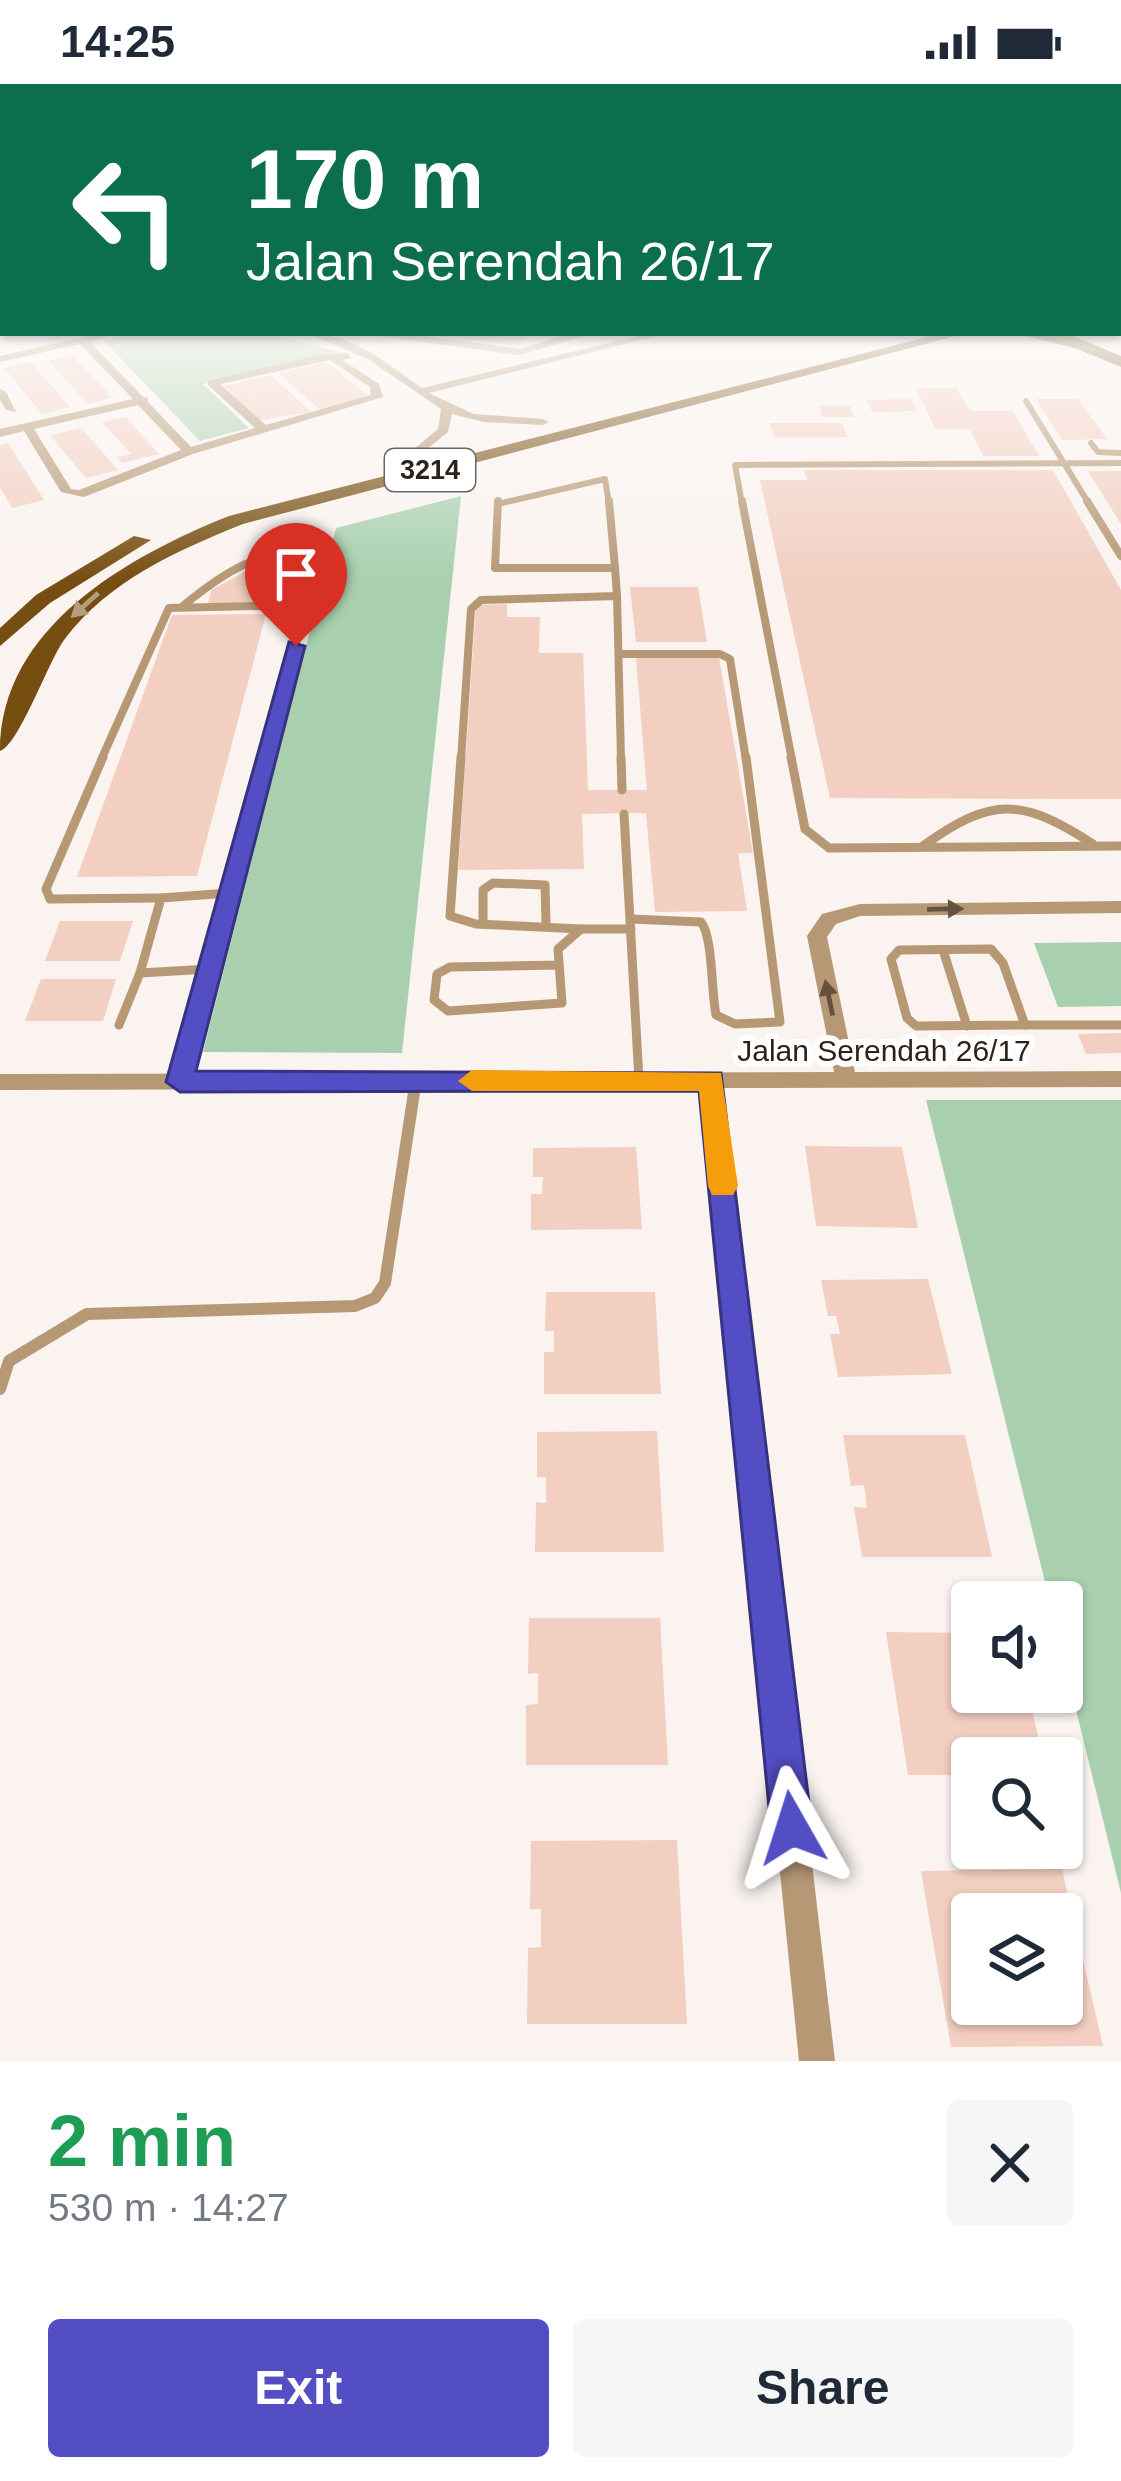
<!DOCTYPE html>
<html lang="en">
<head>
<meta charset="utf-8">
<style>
	body { margin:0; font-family:Arial,sans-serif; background:#f6f6f7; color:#1f2937; height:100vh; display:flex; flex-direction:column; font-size:45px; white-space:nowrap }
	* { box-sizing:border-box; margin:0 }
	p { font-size:39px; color:#747a83 }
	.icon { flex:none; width:66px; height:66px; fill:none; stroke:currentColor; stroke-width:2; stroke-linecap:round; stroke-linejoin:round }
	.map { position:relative; height:1977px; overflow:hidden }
	.side { display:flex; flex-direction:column; background:#fff; flex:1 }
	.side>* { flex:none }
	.hud { position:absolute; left:0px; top:0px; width:1122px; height:252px; box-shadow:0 3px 9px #0004; background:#0b6e4f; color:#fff; overflow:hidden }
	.fabs { position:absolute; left:951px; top:1497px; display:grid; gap:24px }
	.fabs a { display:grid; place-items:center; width:132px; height:132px; border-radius:12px; background:#fff; box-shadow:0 3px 9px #0004; font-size:60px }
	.pin { position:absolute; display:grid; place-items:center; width:102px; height:102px; color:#fff; margin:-123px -51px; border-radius:50% 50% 50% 0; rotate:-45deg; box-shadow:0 0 12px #0007 }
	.pin .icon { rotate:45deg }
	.me { position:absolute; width:132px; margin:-66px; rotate:354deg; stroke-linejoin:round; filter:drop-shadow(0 0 9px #0008) }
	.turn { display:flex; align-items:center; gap:42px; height:252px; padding:0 48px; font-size:54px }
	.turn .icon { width:156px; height:156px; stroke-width:2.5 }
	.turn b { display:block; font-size:84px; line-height:102px }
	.round { display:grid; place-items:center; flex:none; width:126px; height:126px; border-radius:12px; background:#f6f6f7 }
	.headline { display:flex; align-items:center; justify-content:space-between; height:204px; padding:0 48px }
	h1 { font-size:72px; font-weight:700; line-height:90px; color:#1e9e55 }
	.primary-button { display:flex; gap:24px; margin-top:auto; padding:24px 48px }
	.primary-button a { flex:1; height:138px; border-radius:12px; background:#544ec5; color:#fff; font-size:48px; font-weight:700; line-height:138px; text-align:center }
	.primary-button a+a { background:#f6f6f7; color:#1f2937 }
	.status { display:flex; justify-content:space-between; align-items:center; height:84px; padding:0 60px; background:#fff; direction:ltr }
	.status svg { height:33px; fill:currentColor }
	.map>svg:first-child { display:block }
</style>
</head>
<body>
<div class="status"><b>14:25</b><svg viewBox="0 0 49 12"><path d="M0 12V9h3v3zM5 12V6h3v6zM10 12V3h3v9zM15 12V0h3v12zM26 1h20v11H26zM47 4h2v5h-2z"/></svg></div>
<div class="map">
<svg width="1121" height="1977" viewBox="0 0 1121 1977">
	<rect width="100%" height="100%" fill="#faf3f0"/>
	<g fill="#a8d0ae">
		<polygon points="148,249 263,249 340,268 203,300 249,344 200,357 103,256"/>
		<polygon points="461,412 402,969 203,968 336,444"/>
		<polygon points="1121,858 1121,922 1058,923 1034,859"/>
		<polygon points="926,1016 1121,1016 1121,1809 1062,1569 1062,1518 1050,1518"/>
	</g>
	<g fill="#f2cfc1" fill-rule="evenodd">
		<polygon points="409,249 529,249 521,262"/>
		<polygon points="71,271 104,305 112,314 88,320 48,276"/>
		<polygon points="31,278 38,287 70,323 42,330 4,284"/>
		<polygon points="327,278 367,311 365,316 320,326 278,289"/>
		<polygon points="271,291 311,328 260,336 224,302"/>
		<polygon points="916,304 957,304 970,327 1013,327 1039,372 983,372 970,345 935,345"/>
		<polygon points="911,315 917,327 872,328 867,316"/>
		<polygon points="1036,315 1078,315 1107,355 1062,356"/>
		<polygon points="819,321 850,322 854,333 822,333"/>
		<polygon points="125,333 130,338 159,370 122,379 117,373 131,370 102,338"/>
		<polygon points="770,339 842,339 847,353 774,353"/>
		<polygon points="81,344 113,380 118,386 86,394 50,351"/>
		<polygon points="8,359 22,381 44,416 12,424 0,403 0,361"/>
		<polygon points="804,386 1053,386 1121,506 1121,715 830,714 760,396 807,396"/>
		<polygon points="1088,387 1121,387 1121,440"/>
		<polygon points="294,477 285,517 208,520 211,506 260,480"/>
		<polygon points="630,503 698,503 707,558 636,558"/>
		<polygon points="507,520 507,533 540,533 539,569 583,569 588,706 647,706 636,574 719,573 753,769 738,769 747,827 655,828 646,729 582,730 584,785 458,786 476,521"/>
		<polygon points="266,530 197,792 77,793 172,531"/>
		<polygon points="60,837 133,837 120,877 45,877"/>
		<polygon points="41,895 116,895 103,937 25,937"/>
		<polygon points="1121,949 1121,969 1086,970 1078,950"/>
		<polygon points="805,1062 902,1063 918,1144 816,1142"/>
		<polygon points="636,1063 642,1145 531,1146 531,1110 542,1110 543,1093 533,1093 533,1064"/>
		<polygon points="928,1195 952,1290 838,1293 830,1250 840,1250 836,1232 828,1232 821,1196"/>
		<polygon points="546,1208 655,1208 661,1310 544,1310 544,1268 554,1268 554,1247 545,1247"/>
		<polygon points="657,1347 664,1468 535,1468 536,1418 546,1419 546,1393 537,1393 537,1348"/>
		<polygon points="843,1351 965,1351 992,1473 862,1473 854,1423 867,1424 864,1401 851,1402"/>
		<polygon points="529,1534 660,1534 668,1681 526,1681 526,1621 538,1620 538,1589 528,1590"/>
		<polygon points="886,1548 972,1549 972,1608 1028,1608 1043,1674 972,1674 972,1691 908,1691"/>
		<polygon points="677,1756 687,1940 527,1940 528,1864 541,1863 541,1825 530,1825 531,1757"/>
		<path d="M1062,1785L1103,1962L951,1963L921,1787ZM972,1830H1062V1920H972Z"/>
	</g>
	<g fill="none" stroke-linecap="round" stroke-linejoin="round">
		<g stroke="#b69875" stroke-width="6">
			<polyline points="380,249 520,268 582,249"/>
			<polyline points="1026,317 1089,420"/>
			<polyline points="1091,359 1098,368 1121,369"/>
			<polyline points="498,420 605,395 609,420"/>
			<polyline points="742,420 735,381 1121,379"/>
		</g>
		<g stroke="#b69875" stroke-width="8">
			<polyline points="498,417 495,484 615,484"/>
			<polyline points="609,417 615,484"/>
			<polyline points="742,417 792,676"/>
			<polyline points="1087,417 1121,472"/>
			<polyline points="615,484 617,512"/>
			<path d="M184,521C221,491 263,460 313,473L312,498L265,676"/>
			<polyline points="621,570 720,570 730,575 746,676"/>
			<polyline points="101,676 169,524 306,521"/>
			<polyline points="461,676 471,525 481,516 617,512 621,676"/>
		</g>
		<g stroke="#b69875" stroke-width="9">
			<polyline points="103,673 46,805 50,815 161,814"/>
			<polyline points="461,673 450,832 476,840 581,845"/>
			<polyline points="621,673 622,706"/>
			<polyline points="791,673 805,745 829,764 1121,762"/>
			<polyline points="624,730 639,996"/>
			<path d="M923,762C992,712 1022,714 1093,760"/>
			<path d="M631,835L701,838C713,853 711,906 716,931L735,940L780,938L746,673"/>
			<polyline points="483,840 483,806 493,799 545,801 546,838"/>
			<polygon points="991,865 1003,879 1025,941 916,942 907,934 891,875 899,866"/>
			<polyline points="943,866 967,942"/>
			<polyline points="559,881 450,883 437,890 434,916 448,927 562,919 558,865 581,845 631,845"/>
			<polyline points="209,885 140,889 161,814 229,809"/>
			<polyline points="119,941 140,889"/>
			<polyline points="1025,941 1121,941"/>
			<polyline points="180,998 266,673"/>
			<polyline points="415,1005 416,997"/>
		</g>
		<polyline stroke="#b69875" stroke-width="12" points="0,1305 9,1277 87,1230 355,1222 375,1214 385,1199 415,1002"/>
		<g fill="#b69875" fill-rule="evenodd">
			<rect x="1119" y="231" width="2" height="7"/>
			<polygon points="3,237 3,243 0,244 0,238"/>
			<path d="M101,249H120L90,258L143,313L148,314V318L191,363L255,344L208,301V297L320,271L347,269L351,274L342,276L379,300L383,313L193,370L84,413L61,408L24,347L0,353V345L133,315L80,260L0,278V272ZM330,276L370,303L371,311L266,341L220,300ZM138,321L181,366L79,406L71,405L34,345Z"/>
			<path d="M306,249C352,249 386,279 422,304L650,249H668L429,309L474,330L543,335L549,338L543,341L484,338L452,330L448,348L411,378L407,377V371L438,345L441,325L368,275Z"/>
			<polygon points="0,305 6,308 16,328 6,326 0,316"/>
			<polygon points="1121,817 1121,829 860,832 836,840 827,853 855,988 1121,987 1121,1003 722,1004 835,1977 799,1977 701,1004 0,1006 0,990 834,988 807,852 822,830 860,820"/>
		</g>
		<g fill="#774e12" fill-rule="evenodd">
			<path d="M943,249H967L243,440C176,467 108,497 64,556C48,578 19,661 0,667C0,543 129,472 229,432Z"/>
			<polygon points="1013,249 1066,249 1121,272 1121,283 1075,264"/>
			<polygon points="134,452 151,456 50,519 0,562 0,544 36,511"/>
		</g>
	</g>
	<defs><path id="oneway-solid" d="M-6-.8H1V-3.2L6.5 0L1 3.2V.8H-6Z" transform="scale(3)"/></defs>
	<use fill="#b49e7d" href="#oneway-solid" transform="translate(85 521) rotate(138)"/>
	<g fill="#645140">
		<use href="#oneway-solid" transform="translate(945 825) rotate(-1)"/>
		<use href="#oneway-solid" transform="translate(829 914) rotate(-102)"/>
	</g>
	<linearGradient id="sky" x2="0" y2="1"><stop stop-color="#7cb9df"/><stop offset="0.44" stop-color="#fdfaf8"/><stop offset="1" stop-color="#fdfaf8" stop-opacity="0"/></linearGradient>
	<rect width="1121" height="496" fill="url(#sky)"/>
	<polygon fill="#544ec5" stroke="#373380" stroke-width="3" points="289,558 305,562 196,987 721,989 812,1744 806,1758 792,1764 777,1758 771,1744 699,1007 180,1008 166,998"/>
	<polygon fill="#f59e0b" points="472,986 721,989 738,1102 733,1111 712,1111 708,1102 699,1007 472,1007 458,997"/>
	<g text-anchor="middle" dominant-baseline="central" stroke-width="12" stroke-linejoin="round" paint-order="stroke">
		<rect fill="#fff" stroke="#6c6460" stroke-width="3" x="385" y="365" width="90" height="42" rx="9"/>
		<g font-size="27" font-weight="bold" fill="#2d211c">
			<text x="430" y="386">3214</text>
		</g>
		<g font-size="30" fill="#2d211c" stroke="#fff">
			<text x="884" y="966">Jalan Serendah 26/17</text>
		</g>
	</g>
</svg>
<div class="fabs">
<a><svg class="icon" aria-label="sound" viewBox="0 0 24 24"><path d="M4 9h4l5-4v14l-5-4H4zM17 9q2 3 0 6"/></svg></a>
<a><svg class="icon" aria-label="search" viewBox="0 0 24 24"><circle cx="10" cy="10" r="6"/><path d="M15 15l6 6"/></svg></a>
<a><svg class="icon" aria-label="layers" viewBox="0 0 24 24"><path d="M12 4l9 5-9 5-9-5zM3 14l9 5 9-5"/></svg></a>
</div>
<div class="pin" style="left:296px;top:562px;background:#d93025"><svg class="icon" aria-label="arrive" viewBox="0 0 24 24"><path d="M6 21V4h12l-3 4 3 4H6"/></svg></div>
<svg class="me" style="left:792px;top:1744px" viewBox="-20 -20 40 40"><path d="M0-17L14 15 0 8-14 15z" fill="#544ec5" stroke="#fff" stroke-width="4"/></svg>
<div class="hud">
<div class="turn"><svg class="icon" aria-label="left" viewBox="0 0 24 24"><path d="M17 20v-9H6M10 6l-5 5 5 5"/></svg><div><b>170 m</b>Jalan Serendah 26/17</div></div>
</div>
</div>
<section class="side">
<div class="headline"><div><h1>2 min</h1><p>530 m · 14:27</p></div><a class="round"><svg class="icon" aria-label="close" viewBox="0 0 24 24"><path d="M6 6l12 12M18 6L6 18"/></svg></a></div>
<div class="primary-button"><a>Exit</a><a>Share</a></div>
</section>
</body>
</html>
